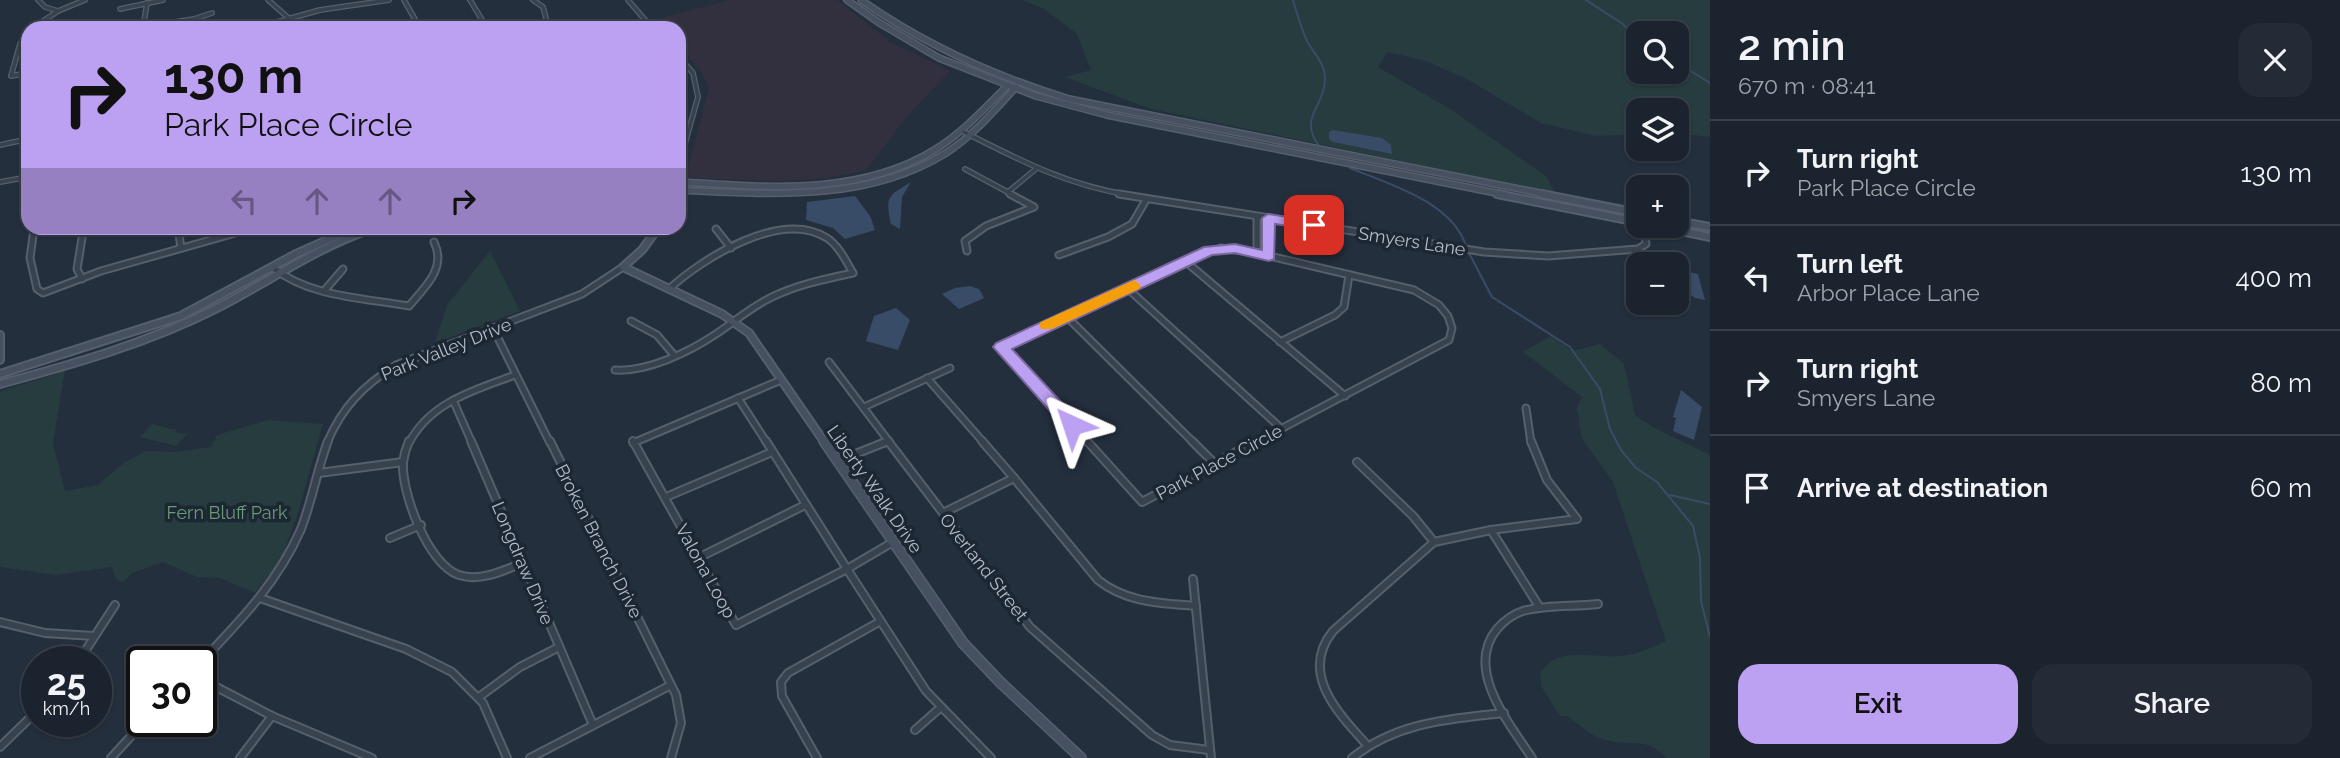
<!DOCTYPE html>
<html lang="en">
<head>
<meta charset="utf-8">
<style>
	body { margin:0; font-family:Raleway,sans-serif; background:#242b36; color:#f1f3f6; height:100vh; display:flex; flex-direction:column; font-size:26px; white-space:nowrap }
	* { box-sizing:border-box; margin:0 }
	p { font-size:23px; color:#a0a4aa }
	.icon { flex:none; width:38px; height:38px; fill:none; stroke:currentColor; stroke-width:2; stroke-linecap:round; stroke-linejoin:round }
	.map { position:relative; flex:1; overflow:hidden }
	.details { display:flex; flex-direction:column; background:#1b232e; width:630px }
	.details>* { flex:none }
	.guide { position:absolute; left:21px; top:21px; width:665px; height:214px; border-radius:21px; box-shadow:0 2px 5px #0004,0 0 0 2px #39404a; background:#bca0f2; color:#111; overflow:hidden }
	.controls { position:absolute; left:1626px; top:21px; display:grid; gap:14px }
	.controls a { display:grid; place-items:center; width:63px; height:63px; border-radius:14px; background:#1b232e; box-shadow:0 2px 5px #0004,0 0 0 2px #39404a; font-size:35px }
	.speed { position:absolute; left:21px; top:646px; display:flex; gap:14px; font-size:35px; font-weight:700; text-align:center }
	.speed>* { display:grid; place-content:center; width:91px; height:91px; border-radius:50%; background:#1b232e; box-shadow:0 2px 5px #0004,0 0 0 2px #39404a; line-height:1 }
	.speed small { font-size:18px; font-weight:400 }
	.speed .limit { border:4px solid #111; border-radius:10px; background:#fff; color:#111 }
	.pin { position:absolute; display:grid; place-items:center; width:60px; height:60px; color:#fff; margin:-30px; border-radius:14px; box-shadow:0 4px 10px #0006 }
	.me { position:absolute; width:77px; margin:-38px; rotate:318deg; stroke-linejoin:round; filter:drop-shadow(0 0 5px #0008) }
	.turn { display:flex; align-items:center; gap:24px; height:147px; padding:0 28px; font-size:32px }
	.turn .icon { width:91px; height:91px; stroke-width:2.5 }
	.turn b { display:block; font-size:49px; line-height:60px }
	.lanes { display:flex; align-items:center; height:66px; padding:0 28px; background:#0003; justify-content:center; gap:35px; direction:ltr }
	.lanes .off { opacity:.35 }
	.round { display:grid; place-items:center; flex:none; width:74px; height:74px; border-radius:21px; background:#242b36 }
	.overview { display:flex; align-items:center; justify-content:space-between; height:119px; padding:0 28px }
	h1 { font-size:42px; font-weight:600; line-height:52px }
	.action { display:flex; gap:14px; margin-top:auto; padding:14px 28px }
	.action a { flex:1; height:80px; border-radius:21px; background:#bca0f2; color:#111; font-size:28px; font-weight:600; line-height:80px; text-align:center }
	.action a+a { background:#242b36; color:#f1f3f6 }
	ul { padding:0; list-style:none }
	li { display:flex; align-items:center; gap:21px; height:105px; padding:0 28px; border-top:2px solid #39404a }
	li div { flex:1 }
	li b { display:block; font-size:26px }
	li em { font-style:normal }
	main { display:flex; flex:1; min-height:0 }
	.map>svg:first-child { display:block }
</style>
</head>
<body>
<main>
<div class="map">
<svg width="1710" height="758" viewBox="0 0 1710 758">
	<rect width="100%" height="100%" fill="#242f3e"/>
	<polygon fill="#32303f" points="729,0 837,0 890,42 950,71 909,114 866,170 826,178 784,181 685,178 709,89 702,73 679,47 679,28 661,28 654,20"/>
	<g fill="#263c3f" fill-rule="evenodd">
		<path d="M1023,0H1710V137L1677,133L1676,110H1638V134L1596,136L1541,123L1465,78L1423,60L1387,52L1378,67L1452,110L1547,177L1555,193L1151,109L1065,77L1091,70L1077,34L1044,9ZM1638,33H1676V72H1638Z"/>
		<polygon points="490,251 520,311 435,343 447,305"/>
		<path d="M1551,336L1572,351L1600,344L1624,364L1635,415L1653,427L1710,455V758H1667C1643,736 1638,747 1610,741C1593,738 1581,726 1567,716H1560L1541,686L1540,674C1558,644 1591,659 1620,656C1636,655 1652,648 1666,641L1613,482L1581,437L1577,407L1582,397L1523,352Z"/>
		<polygon points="65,369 53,443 65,491 98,485 126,461 147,451 175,452 211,447 217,435 269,420 323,424 298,513 281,560 255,593 220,578 197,577 163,562 132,573 123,582 116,579 112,567 55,575 0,567 0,394 1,391 56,374"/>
		<polygon points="152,424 176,430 175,432 187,434 176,446 140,437"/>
	</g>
	<g fill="#394c67">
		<polygon points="1333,130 1382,138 1391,145 1392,154 1333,142 1329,139 1329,132"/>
		<path d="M911,182L902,197L900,229L891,224C885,196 888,196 911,182Z"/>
		<polygon points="855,196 870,216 875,230 845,239 833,228 806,220 807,202"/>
		<polygon points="1688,272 1698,274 1705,300 1695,298 1677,285 1677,277"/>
		<polygon points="970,286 979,289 984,298 959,309 942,294 955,288"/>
		<polygon points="896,308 910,320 898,350 866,341 874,316"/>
		<polygon points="1681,390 1702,407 1694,440 1673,431 1676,418 1673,417"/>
	</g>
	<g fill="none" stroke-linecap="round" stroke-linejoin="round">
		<g stroke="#394c67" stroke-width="2">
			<path d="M1293,0C1297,14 1301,28 1307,41C1314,54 1326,64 1325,80C1324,108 1298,117 1319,146"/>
			<polyline points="1586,0 1623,24 1638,42"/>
			<polyline points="1676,62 1710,83"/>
			<path d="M1350,168C1389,184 1452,202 1466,246"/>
			<polyline points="1469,253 1492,297 1570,347 1600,389 1610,429 1621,450 1636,468 1657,482 1693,526 1700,558 1701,601 1710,637"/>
			<polyline points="1670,495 1710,504"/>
		</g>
		<defs>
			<g id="street-far2">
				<polyline points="38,0 45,7 58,11"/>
				<polyline points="268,0 300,28"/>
				<polyline points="404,0 420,28"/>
				<polyline points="470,0 487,28"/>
				<polyline points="533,0 543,7 547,22 552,26"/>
				<polyline points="628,0 652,28"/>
				<polyline points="120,9 163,0"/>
				<polyline points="144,27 194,19 212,13"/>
				<polyline points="33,28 58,11 85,0"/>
				<polyline points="143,28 147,3"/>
				<polyline points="256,28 320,10 389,0"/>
				<polyline points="28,33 20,44 11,76 28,73"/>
				<polyline points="679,57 693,73 698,97 679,165"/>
				<path d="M962,131C1017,159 1068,186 1130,195"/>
				<polyline points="0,145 28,139"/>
				<polyline points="965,169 1013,195"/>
				<polyline points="0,182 28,177"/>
				<polyline points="1008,192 1037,168"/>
			</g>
			<g id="street-far1">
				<polyline points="1119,194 1484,252 1548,256 1638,249 1646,244 1644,226"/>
				<polyline points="1257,217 1257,253"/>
				<polyline points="1268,218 1269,256"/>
				<polyline points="34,228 30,258 37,289 43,293 101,271 253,228"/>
				<polyline points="178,228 181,248"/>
				<polyline points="716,229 731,248"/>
				<polyline points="967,251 965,241 986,226 1034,207 1010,194"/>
				<polyline points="1059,255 1108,237 1132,224 1146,200"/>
				<polyline points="1185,261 1345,396"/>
				<path d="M272,267C309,297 363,298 409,306C425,287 447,268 434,242"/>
				<polyline points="82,279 77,269 83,232 88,228"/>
				<polyline points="1127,288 1282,429"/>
				<polyline points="324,291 343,269"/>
				<polyline points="1066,316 1194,443"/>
				<polyline points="631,321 657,335 673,354"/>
				<polyline points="493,328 550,443"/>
				<polyline points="1280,342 1335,315 1344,307 1349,275"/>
				<polyline points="829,362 890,443"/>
				<path d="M615,370C648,372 689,352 716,334C734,322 750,308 770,298C796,285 825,279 853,273C846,261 839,246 827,238C781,209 703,258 669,289"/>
				<polyline points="927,378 984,443"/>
				<polyline points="738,398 767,443"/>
				<polyline points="453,400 472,443"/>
				<polyline points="864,407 950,368"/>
				<polyline points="1526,408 1531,443"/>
				<path d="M327,443C342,407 363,386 396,365L582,294L623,267"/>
				<path d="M409,443C430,402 475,390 515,375"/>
				<polyline points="633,443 781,380"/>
				<polyline points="884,443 889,441"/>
				<polyline points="1088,443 1001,347 1185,261 1221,248 1257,253 1414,290 1439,305 1448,316 1452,328 1449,340 1254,443"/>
			</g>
			<g id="street">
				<path d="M409,441C406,448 404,455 403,462C401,492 428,565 459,575C480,582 503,571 522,563"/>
				<polyline points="471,441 593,725"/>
				<polyline points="550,441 676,695 681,723 671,758"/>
				<polyline points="633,441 736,625 847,569 766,441"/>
				<polyline points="888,441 1030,627 1152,735 1170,745 1209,750"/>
				<polyline points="982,441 1014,478"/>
				<polyline points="1087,441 1142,502 1257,441"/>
				<polyline points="1192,441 1214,463"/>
				<polyline points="838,461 888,441"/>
				<polyline points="1357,462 1413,516 1434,542"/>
				<polyline points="319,473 403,462"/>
				<polyline points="666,497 772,452"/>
				<path d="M943,513L1014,478L1098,580C1127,603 1161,603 1196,606"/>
				<polyline points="1491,530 1540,608"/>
				<polyline points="390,538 421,525"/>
				<polyline points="893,542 847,569 926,691 991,758"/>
				<polyline points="698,558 805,505"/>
				<polyline points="1193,579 1211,758"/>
				<polyline points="260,598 406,649 452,672 483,703 507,758"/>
				<polyline points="0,622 45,633 94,636"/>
				<polyline points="78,662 115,605"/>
				<path d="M201,662C240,621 278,582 301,529C312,501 317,470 328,441"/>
				<polyline points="201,679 272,716 372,758"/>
				<polyline points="479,697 520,667 559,647"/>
				<polyline points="915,730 940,708"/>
				<path d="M1367,745C1338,713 1299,673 1333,631L1434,542L1491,530L1577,519L1547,480L1531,441"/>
				<polyline points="0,747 37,711"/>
				<polyline points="111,758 145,721"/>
				<polyline points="240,758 272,716"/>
				<polyline points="530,758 671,685"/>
				<polyline points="817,758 782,696 781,682 788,673 879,622"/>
				<path d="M1352,758C1397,722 1449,719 1504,713"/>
				<path d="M1532,758C1509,723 1464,669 1497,629C1504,621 1513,614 1523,611C1547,604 1574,607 1598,604"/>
			</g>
			<g id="secondary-far2">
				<polyline points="847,0 878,22 939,58 1036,96 1107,115 1506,195"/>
				<path d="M861,0C925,45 994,76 1069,99L1550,195"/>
				<path d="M679,182C764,187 860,197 936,149C963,132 985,108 1008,85"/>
				<path d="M679,190C769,194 865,203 946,153C973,136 995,110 1016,87"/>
			</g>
			<g id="secondary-far1">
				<polyline points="1497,194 1638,222"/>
				<polyline points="1541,194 1638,213"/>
				<polyline points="1676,221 1710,227"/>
				<polyline points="1658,226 1710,237"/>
				<polyline points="658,228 642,250 623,267 722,314 749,333 825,443"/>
				<polyline points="0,335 0,360"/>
				<polyline points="0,374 181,316 296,254 354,228"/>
				<path d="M0,384C74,364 148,343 217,308C270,281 317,247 374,228"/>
			</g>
			<polyline id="secondary" points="824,441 963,643 1000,682 1081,758"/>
		</defs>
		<use href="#street-far2" stroke="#565f6c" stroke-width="6"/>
		<use href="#street-far1" stroke="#565f6c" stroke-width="9"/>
		<use href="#street" stroke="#565f6c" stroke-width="10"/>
		<use href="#secondary-far2" stroke="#565f6c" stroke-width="8"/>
		<use href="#secondary-far1" stroke="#565f6c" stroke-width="10"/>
		<use href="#secondary" stroke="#565f6c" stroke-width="12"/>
		<use href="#street-far2" stroke="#38414e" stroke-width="3.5"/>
		<use href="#street-far1" stroke="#38414e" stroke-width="5"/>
		<use href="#street" stroke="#38414e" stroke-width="6"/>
		<use href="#secondary-far2" stroke="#465061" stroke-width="5"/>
		<use href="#secondary-far1" stroke="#465061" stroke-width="6"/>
		<use href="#secondary" stroke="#465061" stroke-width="9"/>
	</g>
	<polygon fill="#bca0f2" stroke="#7a689d" stroke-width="2" points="1268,214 1314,221 1321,225 1314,230 1275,224 1274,259 1269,261 1235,253 1212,255 1012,349 1078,420 1080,425 1078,429 1066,429 993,347 996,343 1204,247 1235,244 1262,250 1262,218"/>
	<polygon fill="#f59e0b" points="1134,280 1141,285 1139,289 1052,329 1041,329 1039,325 1041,322"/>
	<g text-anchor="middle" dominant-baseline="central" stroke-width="7" stroke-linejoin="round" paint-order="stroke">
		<g font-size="18" fill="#b4bcc9" stroke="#1d2633">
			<text transform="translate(1412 241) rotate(9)">Smyers Lane</text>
			<text transform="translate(446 349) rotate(-22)">Park Valley Drive</text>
			<text transform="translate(1219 462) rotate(-28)">Park Place Circle</text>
			<text transform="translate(875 489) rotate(55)">Liberty Walk Drive</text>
			<text transform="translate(599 541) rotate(63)">Broken Branch Drive</text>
			<text transform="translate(523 563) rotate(67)">Longdraw Drive</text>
			<text transform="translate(984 567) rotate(52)">Overland Street</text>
			<text transform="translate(706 571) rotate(61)">Valona Loop</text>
		</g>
		<g font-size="18" fill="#6b9a76" stroke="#1d2633">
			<text x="227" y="512">Fern Bluff Park</text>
		</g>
	</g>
</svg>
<div class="controls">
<a><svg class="icon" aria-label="search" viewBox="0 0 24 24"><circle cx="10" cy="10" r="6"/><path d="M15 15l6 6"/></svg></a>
<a><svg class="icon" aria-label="layers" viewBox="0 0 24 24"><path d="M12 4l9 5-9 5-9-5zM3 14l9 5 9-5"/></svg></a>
<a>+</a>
<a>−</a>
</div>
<div class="speed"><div>25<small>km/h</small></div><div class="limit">30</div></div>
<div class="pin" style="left:1314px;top:225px;background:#d93025"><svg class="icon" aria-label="arrive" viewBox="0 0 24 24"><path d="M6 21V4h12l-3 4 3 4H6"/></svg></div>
<svg class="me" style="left:1072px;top:425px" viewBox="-20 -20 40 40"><path d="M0-17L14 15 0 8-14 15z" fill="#bca0f2" stroke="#fff" stroke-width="4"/></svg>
<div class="guide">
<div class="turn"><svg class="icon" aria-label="right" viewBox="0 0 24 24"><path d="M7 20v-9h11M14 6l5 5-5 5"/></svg><div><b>130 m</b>Park Place Circle</div></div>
<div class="lanes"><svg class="icon off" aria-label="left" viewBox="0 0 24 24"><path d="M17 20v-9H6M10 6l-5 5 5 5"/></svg><svg class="icon off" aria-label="ahead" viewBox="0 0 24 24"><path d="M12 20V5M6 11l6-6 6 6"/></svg><svg class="icon off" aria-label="ahead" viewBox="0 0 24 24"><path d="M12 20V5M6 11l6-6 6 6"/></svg><svg class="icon" aria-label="right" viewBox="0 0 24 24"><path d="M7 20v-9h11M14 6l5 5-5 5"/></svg></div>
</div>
</div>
<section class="details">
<div class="overview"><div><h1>2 min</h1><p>670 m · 08:41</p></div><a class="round"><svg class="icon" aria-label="close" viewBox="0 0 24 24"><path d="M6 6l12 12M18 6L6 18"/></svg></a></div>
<ul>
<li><svg class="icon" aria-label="right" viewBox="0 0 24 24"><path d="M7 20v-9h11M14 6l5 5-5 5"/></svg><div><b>Turn right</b><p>Park Place Circle</p></div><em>130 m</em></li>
<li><svg class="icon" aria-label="left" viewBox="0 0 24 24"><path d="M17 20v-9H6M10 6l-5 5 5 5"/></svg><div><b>Turn left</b><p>Arbor Place Lane</p></div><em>400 m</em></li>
<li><svg class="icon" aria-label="right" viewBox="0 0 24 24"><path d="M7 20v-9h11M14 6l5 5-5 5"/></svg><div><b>Turn right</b><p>Smyers Lane</p></div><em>80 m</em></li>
<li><svg class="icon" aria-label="arrive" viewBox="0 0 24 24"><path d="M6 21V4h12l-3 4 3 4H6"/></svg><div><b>Arrive at destination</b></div><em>60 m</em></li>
</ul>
<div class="action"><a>Exit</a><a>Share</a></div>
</section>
</main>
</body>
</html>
